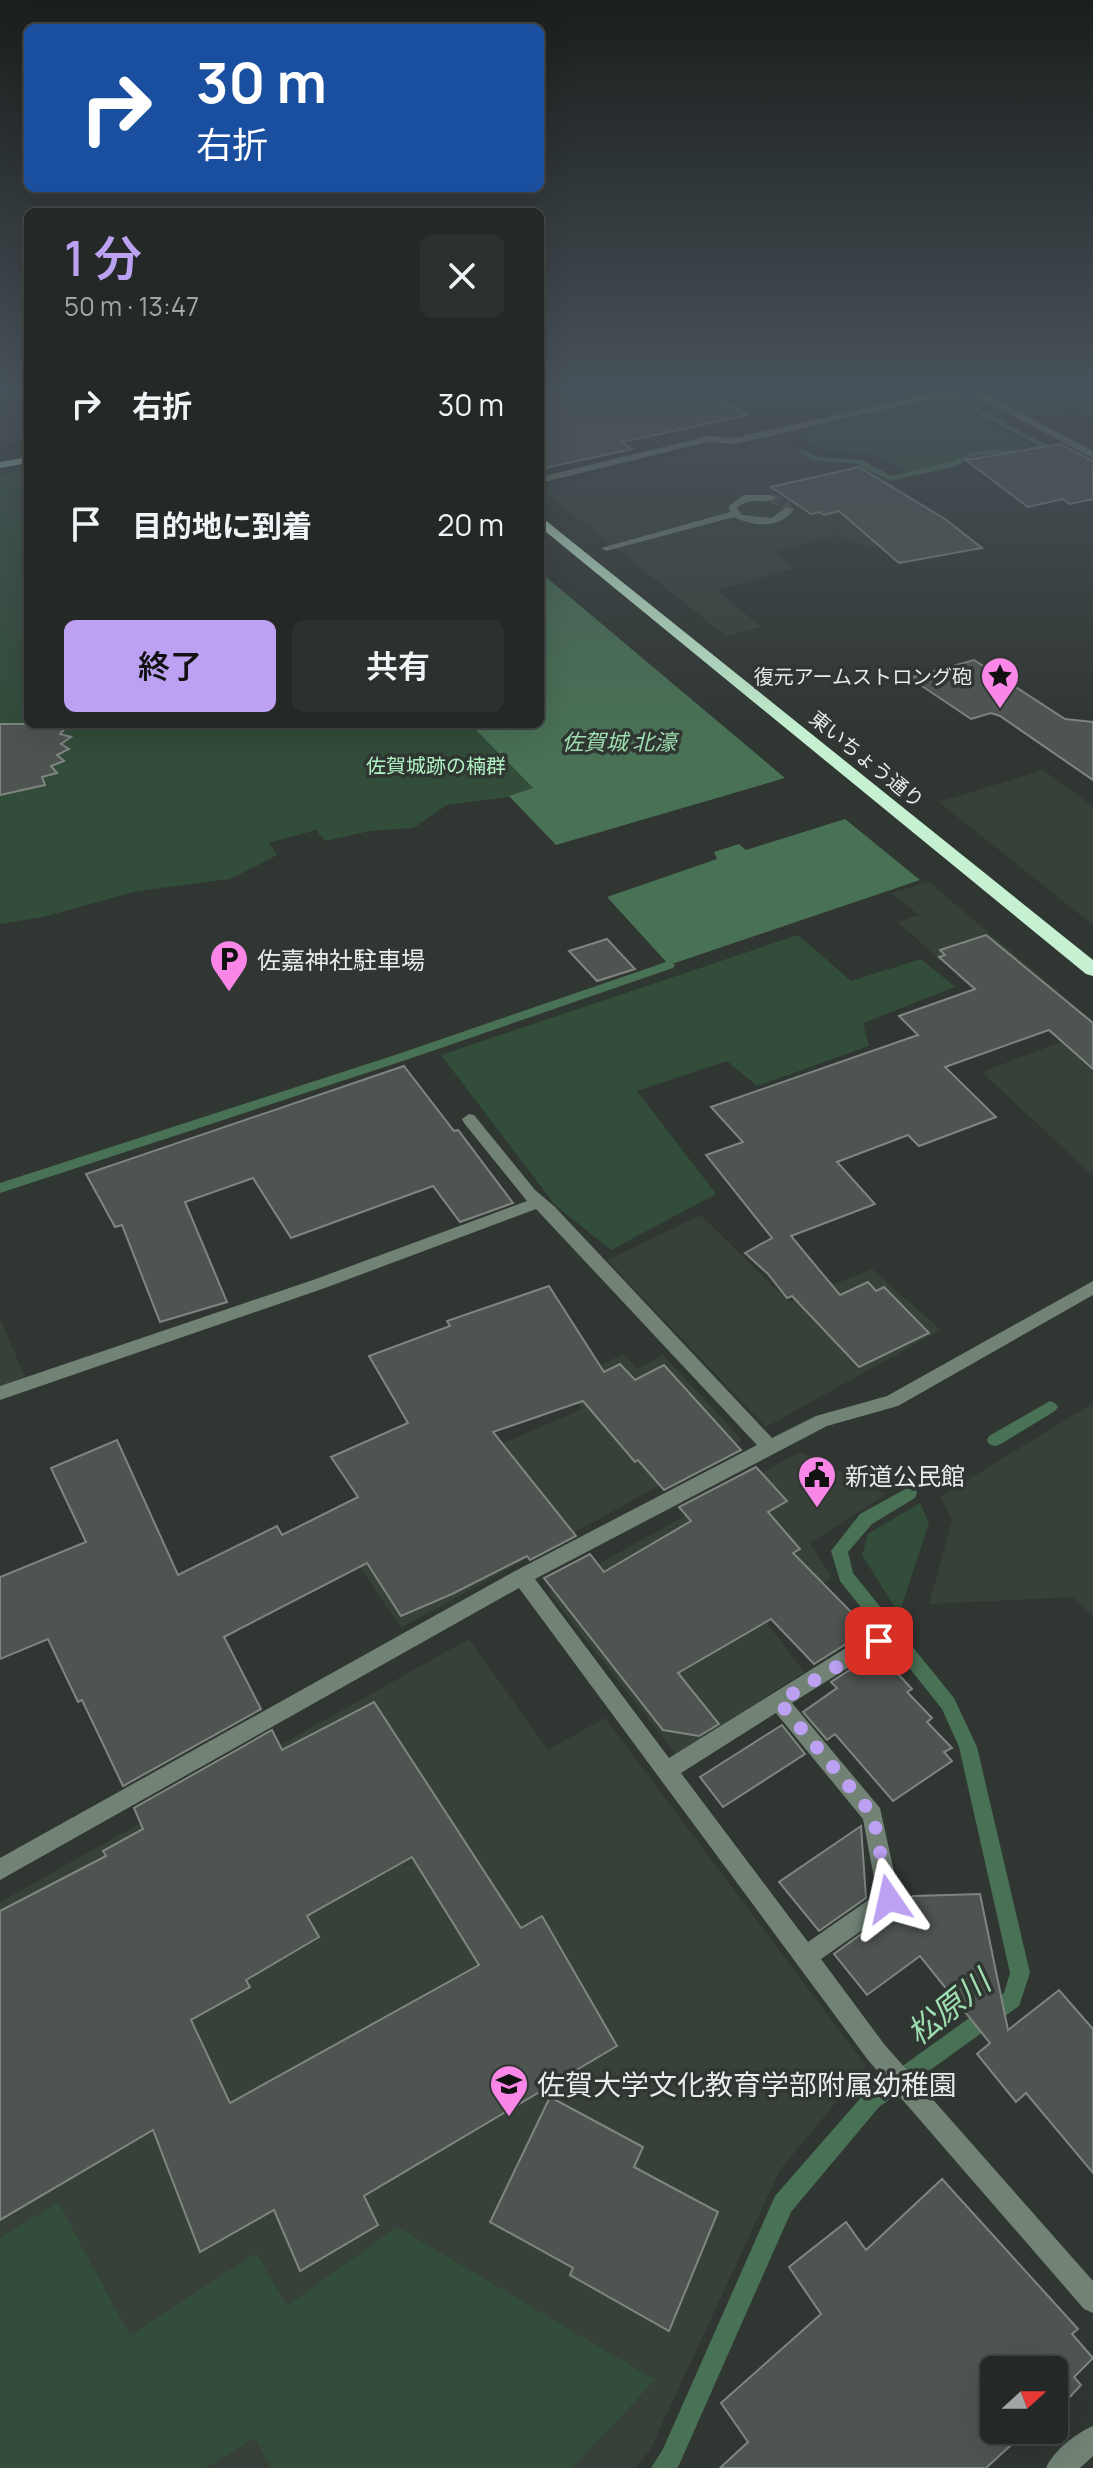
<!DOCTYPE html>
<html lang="ja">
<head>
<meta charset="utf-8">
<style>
	body { margin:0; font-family:Manrope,"Noto Sans JP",sans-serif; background:#2c302e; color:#f1f3f6; height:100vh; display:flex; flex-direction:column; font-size:30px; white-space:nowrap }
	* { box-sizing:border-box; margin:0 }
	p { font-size:26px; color:#a3a6a7 }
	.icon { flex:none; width:44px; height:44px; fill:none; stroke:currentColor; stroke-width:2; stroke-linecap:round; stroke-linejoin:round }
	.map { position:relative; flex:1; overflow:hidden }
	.sheet { position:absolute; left:24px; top:208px; width:520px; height:520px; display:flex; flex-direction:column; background:#242826; border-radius:12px; box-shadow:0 8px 32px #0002,0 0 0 2px #414443 }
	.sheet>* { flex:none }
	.guide { position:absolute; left:24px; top:24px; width:520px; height:168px; border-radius:12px; box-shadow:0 8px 32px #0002,0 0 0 2px #414443; background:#1a4fa0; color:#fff; overflow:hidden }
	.needle { width:52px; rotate:69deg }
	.buttons { position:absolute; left:980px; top:2356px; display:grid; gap:16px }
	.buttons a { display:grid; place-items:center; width:88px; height:88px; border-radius:12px; background:#242826; box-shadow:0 8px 32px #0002,0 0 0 2px #414443; font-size:40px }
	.pin { position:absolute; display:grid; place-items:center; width:68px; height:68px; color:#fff; margin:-34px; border-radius:16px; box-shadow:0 4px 12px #0006 }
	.me { position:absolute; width:88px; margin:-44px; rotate:349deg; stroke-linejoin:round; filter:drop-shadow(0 0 6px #0008) }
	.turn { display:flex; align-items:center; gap:28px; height:168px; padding:0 40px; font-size:36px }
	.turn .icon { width:104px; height:104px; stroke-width:2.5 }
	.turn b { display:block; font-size:56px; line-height:68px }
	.round { display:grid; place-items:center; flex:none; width:84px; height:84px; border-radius:12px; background:#2c302e }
	.summary { display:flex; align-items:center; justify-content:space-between; height:136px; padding:0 40px }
	h1 { font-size:48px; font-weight:600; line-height:60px; color:#bca0f2 }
	.primary-button { display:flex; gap:16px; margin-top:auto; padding:16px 40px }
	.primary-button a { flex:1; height:92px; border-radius:12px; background:#bca0f2; color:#111; font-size:32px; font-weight:600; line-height:92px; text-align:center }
	.primary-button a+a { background:#2c302e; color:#f1f3f6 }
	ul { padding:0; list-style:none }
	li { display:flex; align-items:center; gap:24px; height:120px; padding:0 40px }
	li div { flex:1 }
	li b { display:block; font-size:30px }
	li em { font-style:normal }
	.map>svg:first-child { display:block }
</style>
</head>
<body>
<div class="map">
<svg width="1093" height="2468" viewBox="0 0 1093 2468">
	<rect width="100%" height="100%" fill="#303632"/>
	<g fill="#37413a">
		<polygon points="0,385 28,387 28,441 0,447"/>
		<polygon points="969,385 1093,385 1093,416 1075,406 1029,416"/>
		<polygon points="782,437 813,456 850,458 912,496 950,527 870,548 837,535 773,553 796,568 717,590 761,627 726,636 541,489 716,445 741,447"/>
		<polygon points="1043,770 1093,806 1093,925 939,802"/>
		<polygon points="929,882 1093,1021 1093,1176 982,1072 1061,1042 1040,1023 974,991 898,922 919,915 891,893"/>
		<polygon points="701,1215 789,1302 872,1269 941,1330 766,1427 607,1260"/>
		<polygon points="0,1318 25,1377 0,1386"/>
		<polygon points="624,1354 637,1369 663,1355 742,1440 401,1628 337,1533 422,1478 582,1409 565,1382"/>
		<polygon points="1093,1403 1093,1617 1074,1597 929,1604 952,1520 940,1497"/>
		<polygon points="800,1452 886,1494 810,1543 832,1577 767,1623 804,1672 677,1755 548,1592"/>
		<polygon points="469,1639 548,1750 605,1718 866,2066 780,2170 650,2450 636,2468 0,2468 0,1902"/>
	</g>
	<g fill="#324d3a">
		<polygon points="942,399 1046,453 992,452 971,456 958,464 912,475 870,453 822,451 794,433"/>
		<polygon points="28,469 28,724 470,724 534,789 509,797 447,805 413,828 370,831 325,841 316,830 269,843 277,855 230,879 138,891 43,917 0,924 0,474"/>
		<polygon points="798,935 851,981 921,959 955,987 863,1023 869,1046 757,1086 727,1061 637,1091 716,1194 611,1250 555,1205 441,1055"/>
		<polygon points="920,1503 929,1523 899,1614 862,1555 868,1534"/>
		<polygon points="58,2202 130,2336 256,2253 287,2306 397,2227 655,2380 572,2468 271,2468 255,2438 205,2468 0,2468 0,2238"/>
	</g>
	<g fill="#497155">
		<polygon points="540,572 785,778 556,845 509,796 533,788 470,724 540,724"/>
		<polygon points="845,819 920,880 669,965 607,897 717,859 714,852 739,844 746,850"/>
	</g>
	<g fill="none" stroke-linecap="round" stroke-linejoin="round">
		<g fill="#497155" fill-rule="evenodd">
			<polygon points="925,385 935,385 1093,470 1093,475"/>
			<polygon points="802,449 818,457 861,460 892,476 950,462 970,453 989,450 1033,450 1037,452 1033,454 989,454 972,457 956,466 891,481 856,464 816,461 799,453 798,451"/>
			<polygon points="669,961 675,965 673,968 406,1060 0,1193 0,1183 398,1054"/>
			<polygon points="1050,1401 1055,1403 1058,1407 1055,1411 1001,1444 995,1446 989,1444 987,1440 989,1436"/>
			<polygon points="909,1487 915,1488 917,1493 915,1498 872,1524 848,1552 853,1573 954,1698 977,1747 1030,1973 1019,2006 879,2107 791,2212 679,2465 677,2468 651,2468 663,2449 775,2196 865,2093 1004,1993 1010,1973 959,1747 942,1709 840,1581 831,1551 860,1514"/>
		</g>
	</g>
	<g fill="#4e5450" stroke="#7f8681" stroke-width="2" fill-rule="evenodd">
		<polygon points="556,385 697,385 748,415 622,442 632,449 540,469 540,388"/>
		<polygon points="1060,444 1093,461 1093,499 1070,504 1063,499 1028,507 966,460"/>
		<polygon points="859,467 945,519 982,548 899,563 839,511 824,515 819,512 811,514 771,487"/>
		<polygon points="974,660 1065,719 1093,722 1093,780 1000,716 991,713 971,719 910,678"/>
		<polygon points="0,724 69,724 60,734 71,737 61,744 69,749 57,755 64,761 51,766 57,773 42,777 45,785 0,795"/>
		<polygon points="986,935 1093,1023 1093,1069 1049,1030 945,1067 996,1117 919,1146 908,1135 837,1162 875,1204 791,1236 840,1295 868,1282 876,1291 884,1287 929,1333 859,1367 792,1296 787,1298 768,1274 745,1253 772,1238 706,1155 743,1142 711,1107 918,1035 899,1016 975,989 939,957 945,955 940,950"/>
		<polygon points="607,939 635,969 597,981 569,951"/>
		<polygon points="404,1066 454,1131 458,1130 513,1203 460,1222 433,1186 291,1238 253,1178 185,1202 227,1302 160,1322 122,1225 115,1227 86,1174"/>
		<polygon points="549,1286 604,1372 620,1364 635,1380 664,1365 741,1450 664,1490 638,1460 635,1462 583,1401 493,1432 576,1536 530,1560 527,1556 452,1594 401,1616 367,1563 224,1637 261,1709 123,1786 82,1700 78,1702 48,1639 0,1659 0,1577 86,1542 51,1468 117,1440 178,1575 277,1526 282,1535 358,1497 331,1457 408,1423 369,1356 450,1326 447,1321"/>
		<polygon points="756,1467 787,1501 768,1512 800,1549 793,1553 861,1622 855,1626 862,1634 814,1664 771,1619 678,1673 719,1724 699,1736 663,1730 544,1578 590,1554 604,1572 691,1521 679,1507"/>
		<polygon points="878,1652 912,1689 907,1692 932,1718 927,1722 952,1748 944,1752 952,1761 893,1801 835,1734 827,1740 803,1712 837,1688 831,1682"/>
		<path d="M374,1702L521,1928L542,1916L617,2046L364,2196L378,2225L300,2271L274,2210L200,2252L153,2130L0,2220V1911L106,1856L103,1851L143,1829L134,1808L272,1730L282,1750ZM412,1857L479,1965L230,2103L191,2020L250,1987L246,1980L319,1937L307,1916Z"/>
		<polygon points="782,1725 805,1754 723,1807 700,1777"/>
		<polygon points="861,1826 866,1898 819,1931 779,1882"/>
		<polygon points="980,1894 1008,2030 1059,1990 1093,2029 1093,2173 1026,2093 1016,2102 977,2054 990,2043 920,1956 867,1995 834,1954 913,1896"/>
		<polygon points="550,2097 643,2147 634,2167 718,2212 669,2331 570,2275 573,2268 490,2222"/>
		<polygon points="942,2179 1078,2329 1072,2334 1093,2358 1074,2377 1081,2385 1054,2414 1054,2370 994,2370 994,2430 1040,2430 1029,2441 1023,2434 986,2468 720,2468 748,2442 721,2403 821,2314 789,2267 846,2222 866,2250"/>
	</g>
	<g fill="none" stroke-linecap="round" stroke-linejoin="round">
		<polyline stroke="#4c514e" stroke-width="10" stroke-dasharray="10 5" stroke-linecap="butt" points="771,498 783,502 789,509"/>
		<g fill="#728376" fill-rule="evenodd">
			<polygon points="956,385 970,386 1093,451 1093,458 965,391 735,444 708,442 540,483 540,477 708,436 735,438 958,387"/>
			<path d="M744,495H771L776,498C762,506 754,495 737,508L742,515L772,518L786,507L794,509C781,529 753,527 734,517L606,551L601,548L730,512L729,506Z"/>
			<path d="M469,1114L474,1115L535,1190L555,1207L772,1438L816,1416L887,1396L1093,1281V1295L898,1406L827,1426L535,1579L669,1758L894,1618L901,1616L908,1618L911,1624L908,1630L792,1703L880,1808L900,1899L897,1906L821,1959L884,2044L1093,2281V2313L1084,2309L868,2060L519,1588L0,1880V1858L515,1571L757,1445L536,1209L325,1288L0,1400V1386L313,1280L527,1201L464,1123L462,1119ZM776,1713L863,1819L877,1894L808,1942L681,1773Z"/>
			<path d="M1093,2426V2456L1080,2468H1046C1053,2451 1076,2433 1093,2426Z"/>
		</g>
		<polygon fill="#add1b7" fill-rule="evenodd" points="28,457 28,463 0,468 0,462"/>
		<polygon fill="#c5f0d1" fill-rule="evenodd" points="540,516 1093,960 1093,976 1086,974 540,527"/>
	</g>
	<linearGradient id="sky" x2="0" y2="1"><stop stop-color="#1a1e1c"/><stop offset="0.53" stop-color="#48525a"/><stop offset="1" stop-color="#48525a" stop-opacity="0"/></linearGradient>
	<rect width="1093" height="731" fill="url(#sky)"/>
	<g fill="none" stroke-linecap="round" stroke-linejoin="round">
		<polyline stroke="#bca0f2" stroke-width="14" stroke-dasharray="0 25.2" points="879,1641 779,1702 873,1815 889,1899"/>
	</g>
	<defs>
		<symbol id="sight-pin" viewBox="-11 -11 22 30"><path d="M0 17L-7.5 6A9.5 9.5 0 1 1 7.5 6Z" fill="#fa87e8" stroke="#303632"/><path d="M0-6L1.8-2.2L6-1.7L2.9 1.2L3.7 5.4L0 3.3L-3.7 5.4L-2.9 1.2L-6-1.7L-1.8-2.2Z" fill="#111"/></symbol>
		<symbol id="parking-pin" viewBox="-11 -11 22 30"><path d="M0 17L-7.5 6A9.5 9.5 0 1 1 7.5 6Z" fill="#fa87e8" stroke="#303632"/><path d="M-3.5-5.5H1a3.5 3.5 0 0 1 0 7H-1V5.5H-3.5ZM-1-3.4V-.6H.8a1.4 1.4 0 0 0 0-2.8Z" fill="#111"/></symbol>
		<symbol id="civic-pin" viewBox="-11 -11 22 30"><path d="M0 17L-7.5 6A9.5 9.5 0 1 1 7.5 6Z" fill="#fa87e8" stroke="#303632"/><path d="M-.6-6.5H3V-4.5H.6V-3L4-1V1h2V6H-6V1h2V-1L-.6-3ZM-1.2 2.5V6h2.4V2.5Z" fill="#111"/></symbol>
		<symbol id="school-pin" viewBox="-11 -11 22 30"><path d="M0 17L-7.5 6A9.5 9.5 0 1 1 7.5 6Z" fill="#fa87e8" stroke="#303632"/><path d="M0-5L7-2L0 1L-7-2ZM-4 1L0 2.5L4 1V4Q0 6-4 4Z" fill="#111"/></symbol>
	</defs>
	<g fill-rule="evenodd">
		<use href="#sight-pin" x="978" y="654" width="44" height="60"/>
		<use href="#parking-pin" x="207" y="937" width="44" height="60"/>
		<use href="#civic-pin" x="795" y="1453" width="44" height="60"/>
		<use href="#school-pin" x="487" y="2062" width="44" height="60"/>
	</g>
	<g text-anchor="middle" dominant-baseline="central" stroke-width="7" stroke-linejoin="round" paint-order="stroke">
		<g font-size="20" fill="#e9ecea" stroke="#303632" text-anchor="end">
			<text x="972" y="676">復元アームストロング砲</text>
		</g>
		<g font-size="20" fill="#e9ecea" stroke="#303632">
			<text transform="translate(867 759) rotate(39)">東いちょう通り</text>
		</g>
		<g font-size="20" fill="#b1f3c4" stroke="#303632">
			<text x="436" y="765">佐賀城跡の楠群</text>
		</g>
		<g font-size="22" font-style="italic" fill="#9edfb1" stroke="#303632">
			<text x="619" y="742">佐賀城 北濠</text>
		</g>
		<g font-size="24" fill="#e9ecea" stroke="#303632" text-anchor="start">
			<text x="257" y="959">佐嘉神社駐車場</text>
			<text x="845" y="1475">新道公民館</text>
		</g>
		<g font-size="28" fill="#e9ecea" stroke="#303632" text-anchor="start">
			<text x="537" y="2084">佐賀大学文化教育学部附属幼稚園</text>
		</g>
		<g font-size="32" font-style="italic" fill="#9edfb1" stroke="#303632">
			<text transform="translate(948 2007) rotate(-39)">松原川</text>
		</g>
	</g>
</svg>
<div class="buttons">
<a><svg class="needle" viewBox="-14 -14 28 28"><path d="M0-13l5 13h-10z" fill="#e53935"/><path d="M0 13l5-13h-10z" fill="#a3a6a7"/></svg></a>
</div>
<div class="pin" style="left:879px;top:1641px;background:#d93025"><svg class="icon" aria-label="arrive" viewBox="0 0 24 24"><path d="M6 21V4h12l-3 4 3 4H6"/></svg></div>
<svg class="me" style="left:889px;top:1899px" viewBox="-20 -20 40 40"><path d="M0-17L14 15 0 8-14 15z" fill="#bca0f2" stroke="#fff" stroke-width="4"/></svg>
<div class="guide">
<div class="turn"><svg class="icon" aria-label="right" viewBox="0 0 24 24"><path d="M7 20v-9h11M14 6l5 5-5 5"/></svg><div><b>30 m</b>右折</div></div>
</div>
<section class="sheet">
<div class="summary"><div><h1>1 分</h1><p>50 m · 13:47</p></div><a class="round"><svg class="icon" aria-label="close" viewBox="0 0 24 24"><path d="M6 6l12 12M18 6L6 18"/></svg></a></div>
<ul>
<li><svg class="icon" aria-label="right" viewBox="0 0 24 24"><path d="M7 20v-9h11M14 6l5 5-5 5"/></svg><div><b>右折</b></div><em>30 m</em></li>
<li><svg class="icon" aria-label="arrive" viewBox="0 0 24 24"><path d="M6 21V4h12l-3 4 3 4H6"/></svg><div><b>目的地に到着</b></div><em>20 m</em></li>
</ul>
<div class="primary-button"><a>終了</a><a>共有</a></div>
</section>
</div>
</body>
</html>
